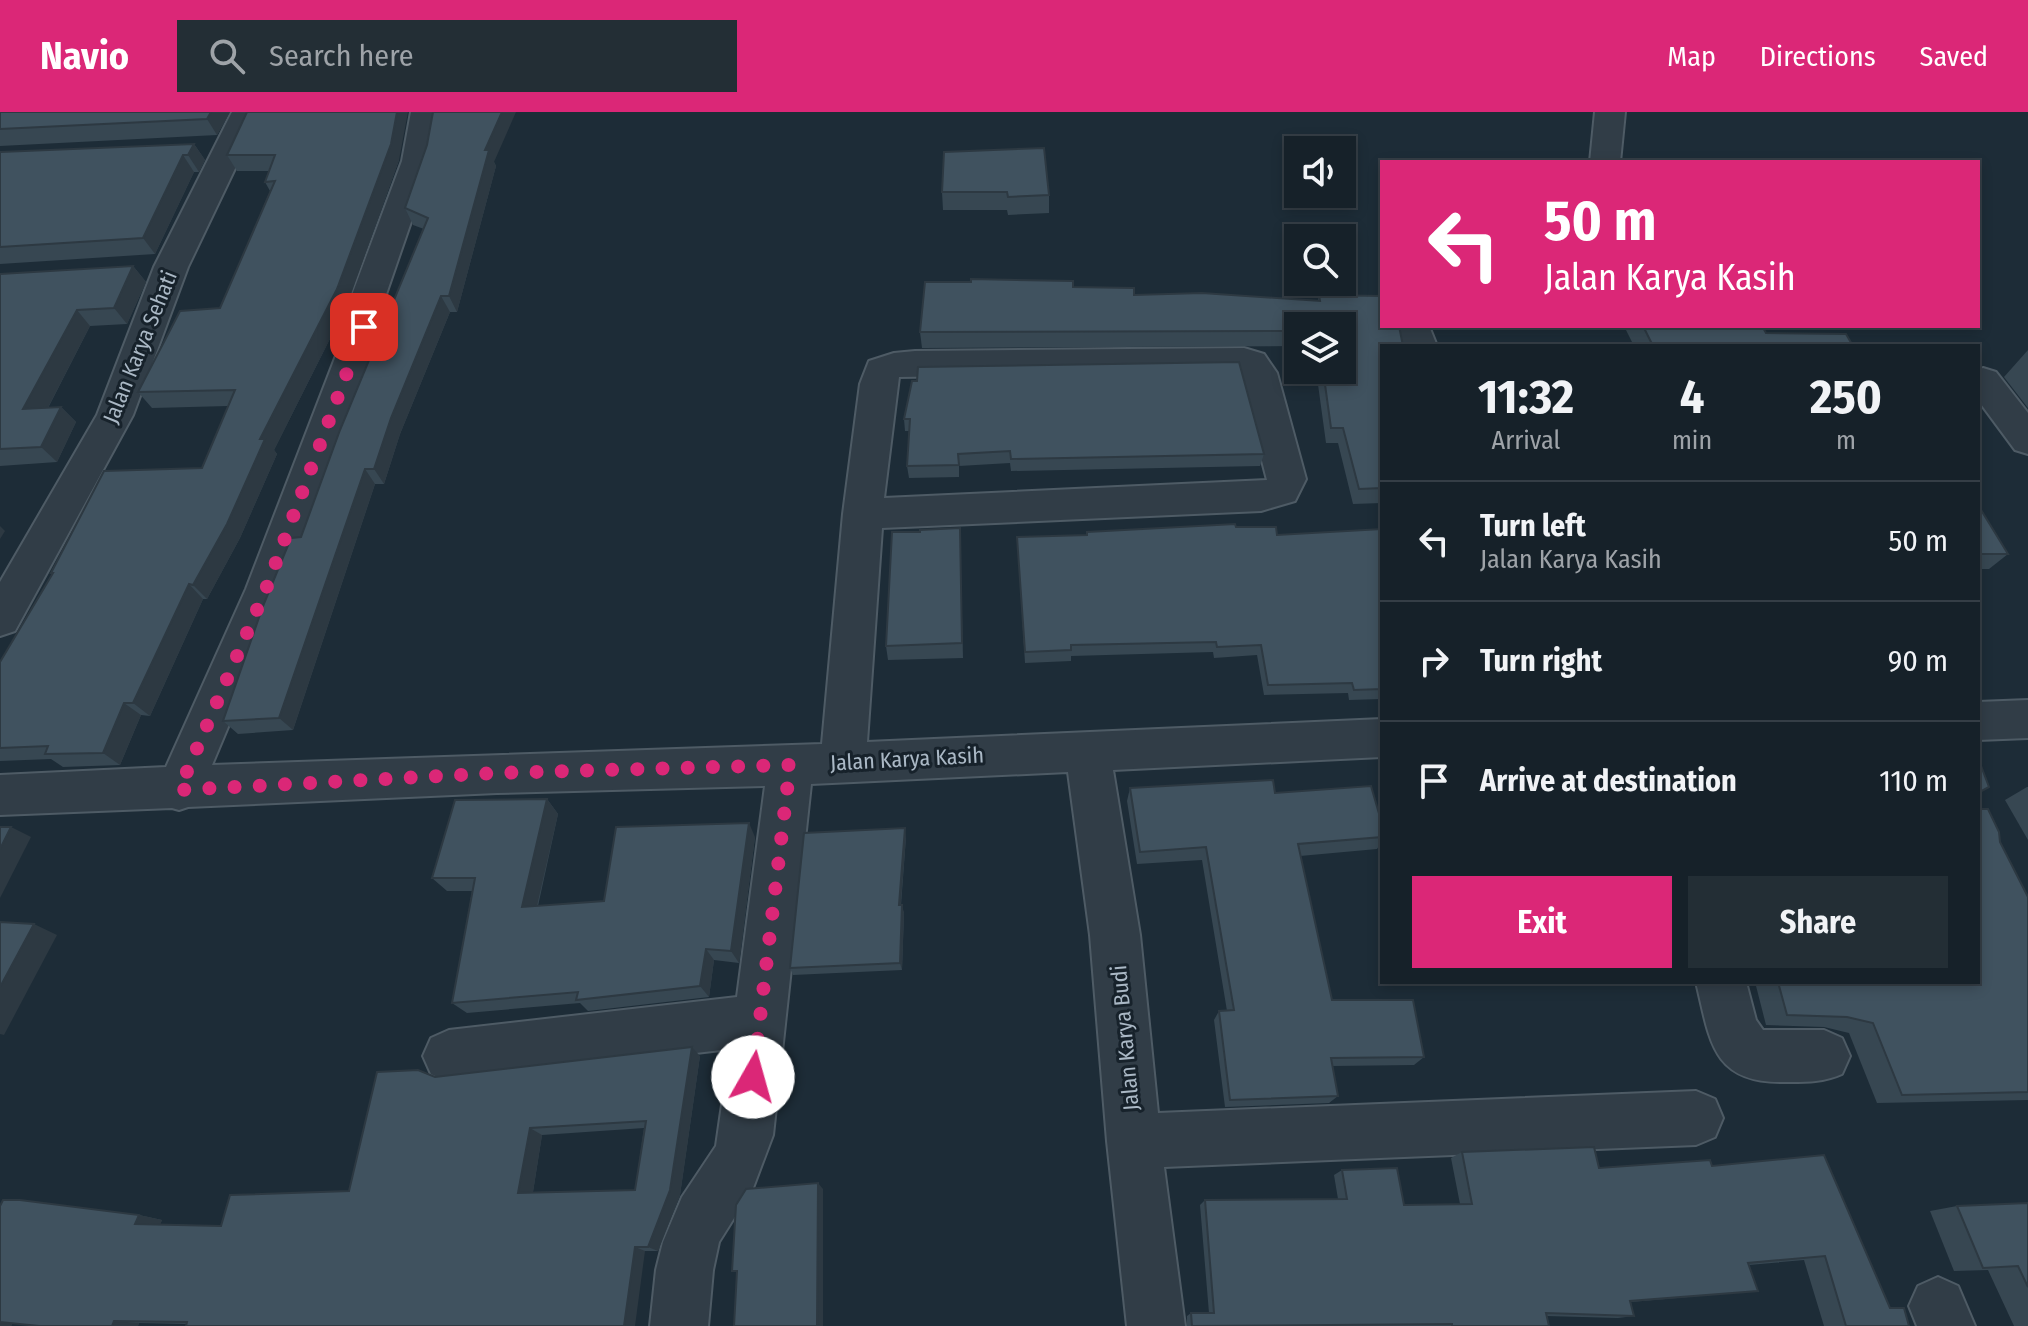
<!DOCTYPE html>
<html lang="en">
<head>
<meta charset="utf-8">
<style>
	body { margin:0; font-family:"Fira Sans Condensed",sans-serif; background:#232e35; color:#f1f3f6; height:100vh; display:flex; flex-direction:column; font-size:30px; white-space:nowrap }
	* { box-sizing:border-box; margin:0 }
	p { font-size:26px; color:#9ea3a8 }
	.icon { flex:none; width:44px; height:44px; fill:none; stroke:currentColor; stroke-width:2; stroke-linecap:round; stroke-linejoin:round }
	.map { position:relative; flex:1; overflow:hidden }
	.details { position:absolute; left:1380px; top:232px; width:600px; height:640px; display:flex; flex-direction:column; background:#162129; border-radius:0px; box-shadow:0 4px 12px #0003,0 0 0 2px #353e46 }
	.details>* { flex:none }
	.top-card { position:absolute; left:1380px; top:48px; width:600px; height:168px; border-radius:0px; box-shadow:0 4px 12px #0003,0 0 0 2px #353e46; background:#db2777; color:#fff; overflow:hidden }
	.fabs { position:absolute; left:1284px; top:24px; display:grid; gap:16px }
	.fabs a { display:grid; place-items:center; width:72px; height:72px; border-radius:0px; background:#162129; box-shadow:0 4px 12px #0003,0 0 0 2px #353e46; font-size:40px }
	.pin { position:absolute; display:grid; place-items:center; width:68px; height:68px; color:#fff; margin:-34px; border-radius:16px; box-shadow:0 4px 12px #0006 }
	.me { position:absolute; width:88px; margin:-44px; rotate:7deg; stroke-linejoin:round; filter:drop-shadow(0 0 6px #0008) }
	.turn { display:flex; align-items:center; gap:28px; height:168px; padding:0 32px; font-size:36px }
	.turn .icon { width:104px; height:104px; stroke-width:2.5 }
	.turn b { display:block; font-size:56px; line-height:68px }
	.eta { display:flex; justify-content:space-evenly; align-items:center; height:136px; text-align:center }
	.eta b { font-size:48px; font-weight:700; line-height:56px }
	.cta { display:flex; gap:16px; margin-top:auto; padding:16px 32px }
	.cta a { flex:1; height:92px; border-radius:0px; background:#db2777; color:#fff; font-size:32px; font-weight:700; line-height:92px; text-align:center }
	.cta a+a { background:#232e35; color:#f1f3f6 }
	ul { padding:0; list-style:none }
	li { display:flex; align-items:center; gap:24px; height:120px; padding:0 32px; border-top:2px solid #353e46 }
	li div { flex:1 }
	li b { display:block; font-size:30px }
	li em { font-style:normal }
	header { display:flex; align-items:center; gap:48px; box-sizing:border-box; height:112px; padding:0 40px; background:#db2777; color:#fff }
	header strong { font-size:38px }
	nav { display:flex; gap:44px; margin-inline-start:auto; font-size:28px }
	.search { width:560px; height:72px; background:#232e35; display:flex; align-items:center; gap:20px; box-sizing:border-box; padding:0 28px; border-radius:0px; color:#9ea3a8; font-size:30px }
	.map>svg:first-child { display:block }
</style>
</head>
<body>
<header>
<strong>Navio</strong>
<div class="search"><svg class="icon" aria-label="search" viewBox="0 0 24 24"><circle cx="10" cy="10" r="6"/><path d="M15 15l6 6"/></svg>Search here</div>
<nav><a>Map</a><a>Directions</a><a>Saved</a></nav>
</header>
<div class="map">
<svg width="2028" height="1214" viewBox="0 0 2028 1214">
	<rect width="100%" height="100%" fill="#1d2c37"/>
	<g fill="none" stroke-linecap="round" stroke-linejoin="round">
		<defs>
			<g id="minor">
				<polygon points="232,0 262,0 188,155 133,303 15,519 0,524 0,470 97,303 154,155"/>
				<polygon points="411,0 441,0 432,49 383,191 378,199 366,202 354,199 349,191 402,49"/>
				<polygon points="1595,0 1625,0 1620,50 1590,50"/>
				<path d="M364,203L376,207L381,215L286,477L212,653L822,632L843,402L860,272L869,249L894,241L915,239L1244,236L1264,242L1277,261L1306,367L1295,389L1261,399L882,416L867,630L1382,607V645L1113,658L1140,823L1158,1001L1696,979L1715,987L1723,1006L1715,1025L1696,1033L1164,1055L1185,1214H1127L1107,1029L1090,823L1068,660L811,672L773,1023L753,1076L719,1130L713,1158L708,1214H650L656,1158L663,1130L682,1085L716,1034L730,937L449,970L431,962L423,944L431,926L449,918L737,885L765,674L497,681L188,695L179,698L172,696L0,703V663L166,655L246,477L347,215L352,207ZM1239,260L1267,368L884,386L899,265Z"/>
				<polygon points="1395,214 1429,214 1437,234 1401,234"/>
				<polygon points="1983,256 1996,260 2028,301 2028,342 2015,338 1978,288 1978,258"/>
				<polygon points="2028,588 2028,626 1978,628 1978,590"/>
				<path d="M1696,870H1746L1756,908L1763,918H1824L1842,926L1850,944L1842,962C1822,971 1804,970 1781,970C1711,970 1710,927 1696,870Z"/>
				<polygon points="1938,1165 1958,1174 1975,1214 1917,1214 1909,1194 1918,1174"/>
			</g>
		</defs>
		<use href="#minor" stroke="#4e5b65" stroke-width="4"/>
		<use href="#minor" fill="#313d47" fill-rule="evenodd"/>
	</g>
	<g fill="#374752" fill-rule="evenodd">
		<polygon points="0,0 230,0 217,23 0,34"/>
		<polygon points="247,0 399,48 347,193 274,338 277,342 240,426 207,487 203,487 150,604 141,603 120,653 63,655 51,647 0,649 0,550 52,462 51,461 202,356 228,294 152,296 138,280 220,196 270,79 265,70 269,59 237,59 227,43"/>
		<polygon points="194,32 205,48 199,60 194,60 155,142 0,152 0,40"/>
		<polygon points="427,33 494,50 496,54 457,200 450,200 400,322 384,372 375,372 293,618 238,622 223,609 301,425 424,117 413,113 405,96"/>
		<polygon points="944,40 1049,83 1049,101 1008,103 1007,98 943,98 942,80"/>
		<polygon points="133,154 146,170 127,212 90,214 48,296 61,295 76,310 57,350 0,354 0,162"/>
		<polygon points="1073,175 1134,183 1318,188 1319,183 1382,234 1382,391 1353,392 1338,331 1326,331 1316,258 1342,258 1342,214 1298,214 1298,234 922,236 920,220"/>
		<polygon points="1624,214 1762,214 1766,221 1853,234 1634,234"/>
		<polygon points="2028,238 2028,296 2004,265"/>
		<polygon points="904,307 1264,342 1260,354 1011,359 1010,351 959,354 959,365 909,366 907,354 909,319 905,319"/>
		<polygon points="1978,393 2008,442 1989,457 1978,457"/>
		<polygon points="1236,415 1277,423 1382,417 1382,587 1349,588 1348,581 1264,583 1257,543 1214,546 1213,540 1071,544 1071,549 1025,551 1017,425 1086,423"/>
		<polygon points="960,416 963,546 888,548 886,534 920,420"/>
		<polygon points="2027,675 2028,675 2028,728 2005,688"/>
		<polygon points="1130,676 1275,681 1382,712 1382,730 1377,737 1300,744 1332,888 1424,945 1414,953 1333,954 1338,984 1329,991 1225,995 1214,908 1219,899 1227,899 1202,748 1137,752 1127,689"/>
		<polygon points="547,687 558,702 538,794 604,789 755,725 739,851 714,848 709,885 588,899 580,891 467,901 452,891 472,779 447,779 432,766"/>
		<polygon points="906,725 901,793 904,801 902,858 793,863 790,856"/>
		<polygon points="2000,730 2028,785 2028,988 1877,991 1849,921 1824,915 1766,913 1755,870 1978,870"/>
		<path d="M700,944L680,1083L658,1139H645L187,1212L139,1211L138,1214H39L13,1211L11,1214H0L139,1103L162,1108L160,1112L221,1114L349,1079L435,965ZM644,1016L635,1078L533,1080L542,1023Z"/>
		<polygon points="1462,1040 1599,1056 1712,1054 1890,1196 1909,1214 1824,1214 1804,1148 1749,1153 1758,1179 1631,1190 1634,1204 1618,1206 1547,1204 1549,1214 1187,1214 1187,1204 1191,1201 1209,1201 1200,1093 1205,1088 1338,1087 1334,1063 1342,1058 1404,1093 1460,1092 1451,1046"/>
		<polygon points="2028,1091 2028,1214 2014,1214 1988,1158 1954,1159 1930,1099 1957,1094"/>
	</g>
	<g fill="#2d3942">
		<polygon points="211,0 230,0 217,23 207,7"/>
		<polygon points="397,0 408,0 399,48 347,193 274,338 277,342 240,426 207,487 193,473 260,327"/>
		<polygon points="502,0 516,0 494,50 496,54 457,200 449,184 485,38"/>
		<polygon points="194,32 205,48 199,60 188,43"/>
		<polygon points="183,43 194,60 155,142 143,126"/>
		<polygon points="133,154 146,170 127,212 114,196"/>
		<polygon points="441,184 450,200 400,322 384,372 374,357 391,306"/>
		<polygon points="77,198 90,214 39,313 23,297"/>
		<polygon points="61,295 76,310 57,350 41,335"/>
		<polygon points="365,357 375,372 293,618 279,606"/>
		<polygon points="0,414 5,419 0,427"/>
		<polygon points="189,472 203,487 150,604 133,591"/>
		<polygon points="124,591 141,603 120,653 103,641"/>
		<polygon points="547,687 558,702 534,807 522,795"/>
		<polygon points="749,711 755,725 739,851 731,839"/>
		<polygon points="11,715 31,725 0,786 0,737"/>
		<polygon points="905,716 906,725 900,801 899,793"/>
		<polygon points="902,793 904,801 902,858 900,851"/>
		<polygon points="34,812 57,823 4,923 0,922 0,875"/>
		<polygon points="706,837 714,848 709,885 700,874"/>
		<polygon points="692,935 700,944 680,1083 658,1139 648,1135"/>
		<polygon points="530,1016 542,1023 532,1086 518,1081"/>
		<polygon points="818,1071 823,1077 823,1214 817,1214"/>
		<polygon points="139,1103 162,1108 159,1116 135,1112"/>
		<polygon points="635,1135 645,1139 635,1214 624,1214"/>
		<polygon points="0,1209 13,1210 11,1214 0,1214"/>
		<polygon points="114,1209 139,1211 138,1214 112,1214"/>
	</g>
	<g fill="#40525f" stroke="#2d3942" stroke-width="2" fill-rule="evenodd">
		<polygon points="0,0 211,0 207,7 0,17"/>
		<polygon points="247,0 397,0 391,32 337,177 260,327 265,327 227,412 193,473 189,472 133,591 124,591 103,641 45,642 48,634 0,636 0,550 53,461 51,461 104,359 202,356 235,278 138,280 180,199 220,196 275,69 265,70 275,43 227,43"/>
		<polygon points="433,0 502,0 485,38 489,38 449,184 441,184 391,306 374,357 365,357 279,606 223,609 263,494 291,426 301,425 340,318 428,106 405,96 427,33"/>
		<polygon points="194,32 188,43 183,43 143,126 0,135 0,40"/>
		<polygon points="1044,36 1049,83 1008,85 1007,80 942,80 944,40"/>
		<polygon points="133,154 114,196 77,198 23,297 61,295 41,335 0,337 0,162"/>
		<polygon points="971,167 1073,169 1073,175 1134,176 1134,183 1202,181 1320,189 1319,183 1382,184 1382,214 1399,214 1403,234 1382,234 1382,376 1359,377 1343,316 1331,316 1323,258 1342,258 1342,214 1298,214 1298,219 920,220 925,170 971,170"/>
		<polygon points="1643,214 1762,214 1766,221 1846,222 1853,234 1653,234"/>
		<polygon points="1239,250 1264,342 1011,347 1010,339 958,342 959,353 907,354 910,307 904,307 912,269 917,269 918,255"/>
		<polygon points="1978,393 2008,442 1978,442"/>
		<polygon points="1235,412 1236,415 1276,415 1277,423 1382,417 1382,577 1354,578 1352,571 1268,573 1261,533 1217,535 1216,530 1071,533 1071,538 1025,540 1017,425 1087,423 1087,420"/>
		<polygon points="960,416 962,531 886,534 892,420 920,420 920,418"/>
		<polygon points="1978,646 1989,675 1978,681"/>
		<polygon points="1273,668 1275,681 1371,674 1382,712 1382,725 1298,732 1332,888 1413,888 1424,945 1331,946 1338,984 1230,988 1219,899 1234,898 1206,735 1140,740 1130,676"/>
		<polygon points="547,687 522,795 604,789 616,715 749,711 731,839 706,837 700,874 576,888 578,880 452,891 475,766 432,766 455,688"/>
		<polygon points="1978,697 1988,697 1999,720 2000,730 2028,785 2028,980 1902,983 1873,911 1847,905 1787,903 1778,870 1978,870"/>
		<polygon points="0,715 11,715 0,737"/>
		<polygon points="905,716 899,793 902,793 900,851 790,856 804,721"/>
		<polygon points="0,810 34,812 0,875"/>
		<path d="M692,935L670,1078L648,1135H635L624,1214H186L187,1210L114,1209L112,1214H39L0,1210V1094L3,1088H20L139,1103L135,1112L221,1114L230,1083L349,1079L377,960L418,958L435,965ZM646,1009L635,1078L518,1081L530,1016Z"/>
		<polygon points="1594,1035 1599,1056 1710,1048 1712,1054 1824,1043 1890,1196 1904,1196 1909,1214 1846,1214 1825,1144 1748,1151 1758,1179 1630,1189 1634,1204 1546,1201 1549,1214 1452,1214 1452,1212 1192,1214 1191,1201 1214,1201 1205,1088 1347,1087 1342,1058 1397,1056 1404,1093 1472,1092 1462,1040"/>
		<polygon points="818,1071 817,1214 734,1214 737,1159 732,1159 736,1093 746,1077"/>
		<polygon points="2028,1091 2028,1175 2018,1154 1983,1156 1957,1094"/>
	</g>
	<g fill="none" stroke-linecap="round" stroke-linejoin="round">
		<polyline stroke="#db2777" stroke-width="14" stroke-dasharray="0 25.2" points="364,215 266,477 179,678 497,661 790,653 753,965"/>
	</g>
	<g text-anchor="middle" dominant-baseline="central" stroke-width="6" stroke-linejoin="round" paint-order="stroke">
		<g font-size="22" fill="#aab8c5" stroke="#17222b">
			<text transform="translate(140 235) rotate(-68)">Jalan Karya Sehati</text>
			<text transform="translate(907 647) rotate(-3)">Jalan Karya Kasih</text>
			<text transform="translate(1125 926) rotate(-95)">Jalan Karya Budi</text>
		</g>
	</g>
</svg>
<div class="fabs">
<a><svg class="icon" aria-label="sound" viewBox="0 0 24 24"><path d="M4 9h4l5-4v14l-5-4H4zM17 9q2 3 0 6"/></svg></a>
<a><svg class="icon" aria-label="search" viewBox="0 0 24 24"><circle cx="10" cy="10" r="6"/><path d="M15 15l6 6"/></svg></a>
<a><svg class="icon" aria-label="layers" viewBox="0 0 24 24"><path d="M12 4l9 5-9 5-9-5zM3 14l9 5 9-5"/></svg></a>
</div>
<div class="pin" style="left:364px;top:215px;background:#d93025"><svg class="icon" aria-label="arrive" viewBox="0 0 24 24"><path d="M6 21V4h12l-3 4 3 4H6"/></svg></div>
<svg class="me" style="left:753px;top:965px" viewBox="-20 -20 40 40"><circle r="19" fill="#fff"/><path d="M0-13L10 11 0 6-10 11z" fill="#db2777"/></svg>
<div class="top-card">
<div class="turn"><svg class="icon" aria-label="left" viewBox="0 0 24 24"><path d="M17 20v-9H6M10 6l-5 5 5 5"/></svg><div><b>50 m</b>Jalan Karya Kasih</div></div>
</div>
<section class="details">
<div class="eta">
<div><b>11:32</b><p>Arrival</p></div>
<div><b>4</b><p>min</p></div>
<div><b>250</b><p>m</p></div>
</div>
<ul>
<li><svg class="icon" aria-label="left" viewBox="0 0 24 24"><path d="M17 20v-9H6M10 6l-5 5 5 5"/></svg><div><b>Turn left</b><p>Jalan Karya Kasih</p></div><em>50 m</em></li>
<li><svg class="icon" aria-label="right" viewBox="0 0 24 24"><path d="M7 20v-9h11M14 6l5 5-5 5"/></svg><div><b>Turn right</b></div><em>90 m</em></li>
<li><svg class="icon" aria-label="arrive" viewBox="0 0 24 24"><path d="M6 21V4h12l-3 4 3 4H6"/></svg><div><b>Arrive at destination</b></div><em>110 m</em></li>
</ul>
<div class="cta"><a>Exit</a><a>Share</a></div>
</section>
</div>
</body>
</html>
